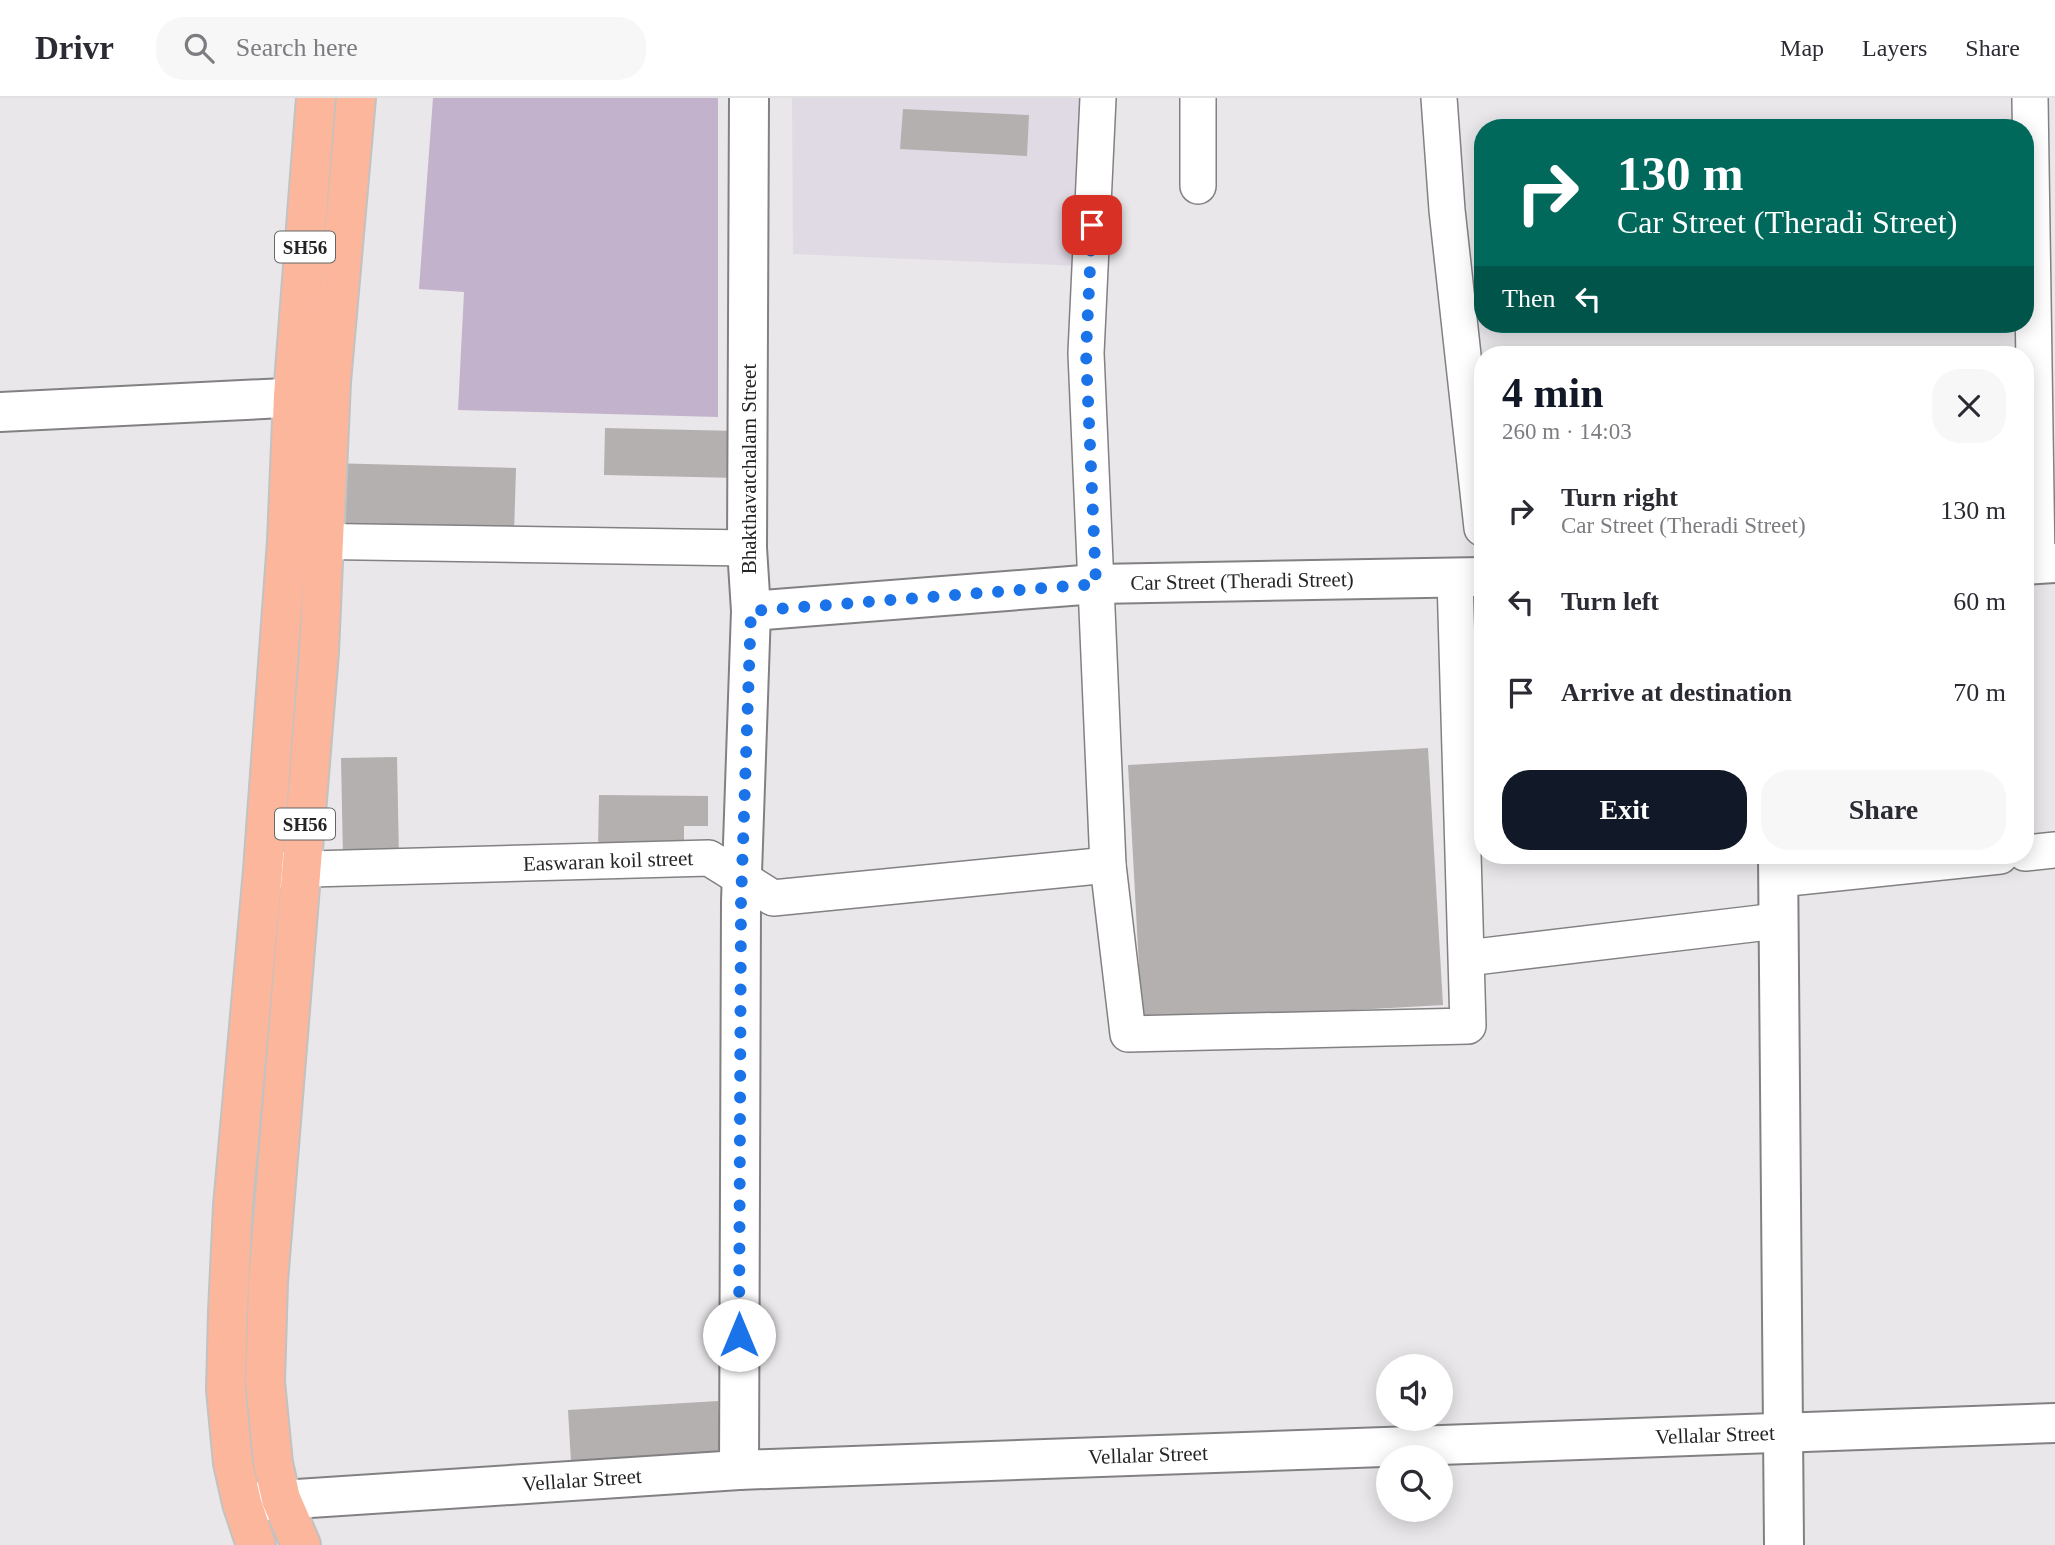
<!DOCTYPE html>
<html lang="en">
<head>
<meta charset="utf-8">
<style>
	body { margin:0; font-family:"Times New Roman",serif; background:#f7f7f7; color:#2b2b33; height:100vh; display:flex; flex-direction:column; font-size:26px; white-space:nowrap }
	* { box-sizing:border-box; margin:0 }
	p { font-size:23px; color:#7c7c81 }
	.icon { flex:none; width:38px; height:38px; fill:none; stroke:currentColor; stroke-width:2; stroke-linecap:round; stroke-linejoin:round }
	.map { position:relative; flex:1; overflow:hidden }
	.details { position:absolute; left:1474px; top:248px; width:560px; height:518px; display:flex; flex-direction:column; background:#fff; border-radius:28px; box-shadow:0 4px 18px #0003 }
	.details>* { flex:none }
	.hud { position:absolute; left:1474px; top:21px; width:560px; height:214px; border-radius:28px; box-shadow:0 4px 18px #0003; background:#00695c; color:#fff; overflow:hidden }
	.fabs { position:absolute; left:1376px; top:1256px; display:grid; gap:14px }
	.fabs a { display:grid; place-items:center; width:77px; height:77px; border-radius:50%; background:#fff; box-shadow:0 4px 18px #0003; font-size:35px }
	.pin { position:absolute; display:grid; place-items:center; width:60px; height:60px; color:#fff; margin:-30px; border-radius:14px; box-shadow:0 4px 10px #0006 }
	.me { position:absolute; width:77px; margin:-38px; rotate:0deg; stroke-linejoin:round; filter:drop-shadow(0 0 5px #0008) }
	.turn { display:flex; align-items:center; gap:24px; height:147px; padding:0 28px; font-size:32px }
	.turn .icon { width:91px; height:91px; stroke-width:2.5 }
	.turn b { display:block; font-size:49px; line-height:60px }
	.then { display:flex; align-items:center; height:66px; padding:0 28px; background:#0003; gap:14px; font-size:26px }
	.round { display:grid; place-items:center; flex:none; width:74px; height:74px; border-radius:28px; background:#f7f7f7 }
	.headline { display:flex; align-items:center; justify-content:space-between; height:119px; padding:0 28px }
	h1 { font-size:42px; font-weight:600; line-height:52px; color:#111827 }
	.button { display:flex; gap:14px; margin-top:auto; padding:14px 28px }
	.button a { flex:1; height:80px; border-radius:28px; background:#111827; color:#fff; font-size:28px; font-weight:600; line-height:80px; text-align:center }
	.button a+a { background:#f7f7f7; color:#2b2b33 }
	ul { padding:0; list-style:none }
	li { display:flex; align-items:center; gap:21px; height:91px; padding:0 28px }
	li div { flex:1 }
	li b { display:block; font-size:26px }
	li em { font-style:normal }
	header { display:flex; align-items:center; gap:42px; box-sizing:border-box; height:98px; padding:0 35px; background:#fff; border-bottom:2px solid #e1e1e2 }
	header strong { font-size:33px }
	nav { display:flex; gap:38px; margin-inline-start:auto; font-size:24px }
	.search { width:490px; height:63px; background:#f7f7f7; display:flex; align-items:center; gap:18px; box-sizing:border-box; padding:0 24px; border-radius:28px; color:#7c7c81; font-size:26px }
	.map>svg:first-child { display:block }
</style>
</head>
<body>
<header>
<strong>Drivr</strong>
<div class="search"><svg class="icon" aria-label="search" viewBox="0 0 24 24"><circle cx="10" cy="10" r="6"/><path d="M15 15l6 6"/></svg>Search here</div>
<nav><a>Map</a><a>Layers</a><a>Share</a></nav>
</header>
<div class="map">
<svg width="2055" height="1447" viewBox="0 0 2055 1447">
	<rect width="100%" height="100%" fill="#e9e7ea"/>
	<polygon fill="#e0dae4" points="792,0 1088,0 1081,168 793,156"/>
	<polygon fill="#c2b2cc" points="433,0 718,0 718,319 458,312 464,194 419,191"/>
	<g fill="#b3b0af">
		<polygon points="903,11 1029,17 1027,58 900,51"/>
		<polygon points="605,330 738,333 738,380 604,377"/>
		<polygon points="328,365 516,370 514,434 326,429"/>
		<polygon points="1428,650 1443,907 1142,924 1128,667"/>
		<polygon points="397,659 399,759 343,761 341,660"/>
		<polygon points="599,697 708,698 708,728 684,728 684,750 598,749"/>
		<polygon points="718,1303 721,1355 571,1364 568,1312"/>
	</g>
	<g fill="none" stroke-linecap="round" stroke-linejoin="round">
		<defs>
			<g id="minor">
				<polyline points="1098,0 1086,255 1108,767 1128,936 1468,928 1455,480"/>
				<polyline points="1198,0 1198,88"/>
				<polyline points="1439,0 1447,112 1482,430"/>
				<polyline points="2030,0 2037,466"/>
				<polyline points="296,443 747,450"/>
				<polyline points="2025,755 2055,752"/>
				<polyline points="275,772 709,760 773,800 1108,767"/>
				<polyline points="1779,781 2000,758"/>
				<polyline points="1467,860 1777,823"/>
			</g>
			<g id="tertiary">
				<polyline points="2025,467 2055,465"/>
				<polyline points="751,513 1096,486 1482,479"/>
				<polyline points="1778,758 1784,1447"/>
				<polyline points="739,1372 741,804 751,513 747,450 749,0"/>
				<polyline points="251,1404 739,1372 2055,1325"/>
			</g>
			<polyline id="secondary" points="0,314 324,298"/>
			<g id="primary">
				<polyline points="256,1447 242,1405 233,1365 226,1292 228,1213 233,1108 263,772 287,443 293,298 316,0"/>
				<polyline points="301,1447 281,1401 273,1365 265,1284 268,1184 319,554 331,284 356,0"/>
			</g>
		</defs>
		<use href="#minor" stroke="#828083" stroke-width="38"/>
		<use href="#tertiary" stroke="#828083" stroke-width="42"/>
		<use href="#secondary" stroke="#828083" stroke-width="42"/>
		<use href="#primary" stroke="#c2c2c2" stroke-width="42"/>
		<use href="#minor" stroke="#fff" stroke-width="35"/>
		<use href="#tertiary" stroke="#fff" stroke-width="38"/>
		<use href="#secondary" stroke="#fff" stroke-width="38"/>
		<use href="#primary" stroke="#fbb69b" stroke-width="38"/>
	</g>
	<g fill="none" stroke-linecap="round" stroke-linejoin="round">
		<polyline stroke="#1a73e8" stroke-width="12" stroke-dasharray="0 21.6" points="739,1237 741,804 751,513 1096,486 1086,255 1092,127"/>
	</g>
	<g text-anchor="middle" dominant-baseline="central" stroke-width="7" stroke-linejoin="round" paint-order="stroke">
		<g fill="#fff" stroke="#676667" stroke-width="2">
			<rect x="275" y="133.5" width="60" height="31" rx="5"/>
			<rect x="275" y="710.5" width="60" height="31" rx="5"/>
		</g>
		<g font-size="19" font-weight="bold" fill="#262526">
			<text x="305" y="149">SH56</text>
			<text x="305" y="726">SH56</text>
		</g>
		<g font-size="21" fill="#262526" stroke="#fff">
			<text transform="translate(749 371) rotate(-90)">Bhakthavatchalam Street</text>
			<text transform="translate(1242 483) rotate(-1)">Car Street (Theradi Street)</text>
			<text transform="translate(608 763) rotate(-2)">Easwaran koil street</text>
			<text transform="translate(1715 1337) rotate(-2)">Vellalar Street</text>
			<text transform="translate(1148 1357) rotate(-2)">Vellalar Street</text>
			<text transform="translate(582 1382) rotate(-4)">Vellalar Street</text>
		</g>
	</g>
</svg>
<div class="fabs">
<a><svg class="icon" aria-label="sound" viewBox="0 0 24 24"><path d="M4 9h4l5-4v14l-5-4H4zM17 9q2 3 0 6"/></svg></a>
<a><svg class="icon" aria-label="search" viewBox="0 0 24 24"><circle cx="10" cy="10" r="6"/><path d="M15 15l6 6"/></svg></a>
</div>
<div class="pin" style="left:1092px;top:127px;background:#d93025"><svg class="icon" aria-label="arrive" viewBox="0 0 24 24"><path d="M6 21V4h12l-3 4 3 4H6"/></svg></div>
<svg class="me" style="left:739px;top:1237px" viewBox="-20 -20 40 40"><circle r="19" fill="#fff"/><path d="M0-13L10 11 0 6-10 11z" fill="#1a73e8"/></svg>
<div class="hud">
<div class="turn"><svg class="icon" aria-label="right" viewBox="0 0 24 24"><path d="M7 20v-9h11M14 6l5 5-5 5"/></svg><div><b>130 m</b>Car Street (Theradi Street)</div></div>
<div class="then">Then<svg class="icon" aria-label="left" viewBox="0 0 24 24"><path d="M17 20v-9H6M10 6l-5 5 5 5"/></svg></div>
</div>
<section class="details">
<div class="headline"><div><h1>4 min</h1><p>260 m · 14:03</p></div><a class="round"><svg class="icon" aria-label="close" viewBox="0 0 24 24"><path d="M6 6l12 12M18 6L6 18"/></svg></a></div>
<ul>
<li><svg class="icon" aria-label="right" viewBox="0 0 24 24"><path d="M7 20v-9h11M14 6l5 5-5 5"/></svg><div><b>Turn right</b><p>Car Street (Theradi Street)</p></div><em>130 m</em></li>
<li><svg class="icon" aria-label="left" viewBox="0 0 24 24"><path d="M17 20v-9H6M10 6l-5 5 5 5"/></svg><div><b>Turn left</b></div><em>60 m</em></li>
<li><svg class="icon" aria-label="arrive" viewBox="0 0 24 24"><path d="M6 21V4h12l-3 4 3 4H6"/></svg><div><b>Arrive at destination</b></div><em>70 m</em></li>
</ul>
<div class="button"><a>Exit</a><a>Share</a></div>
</section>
</div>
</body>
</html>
